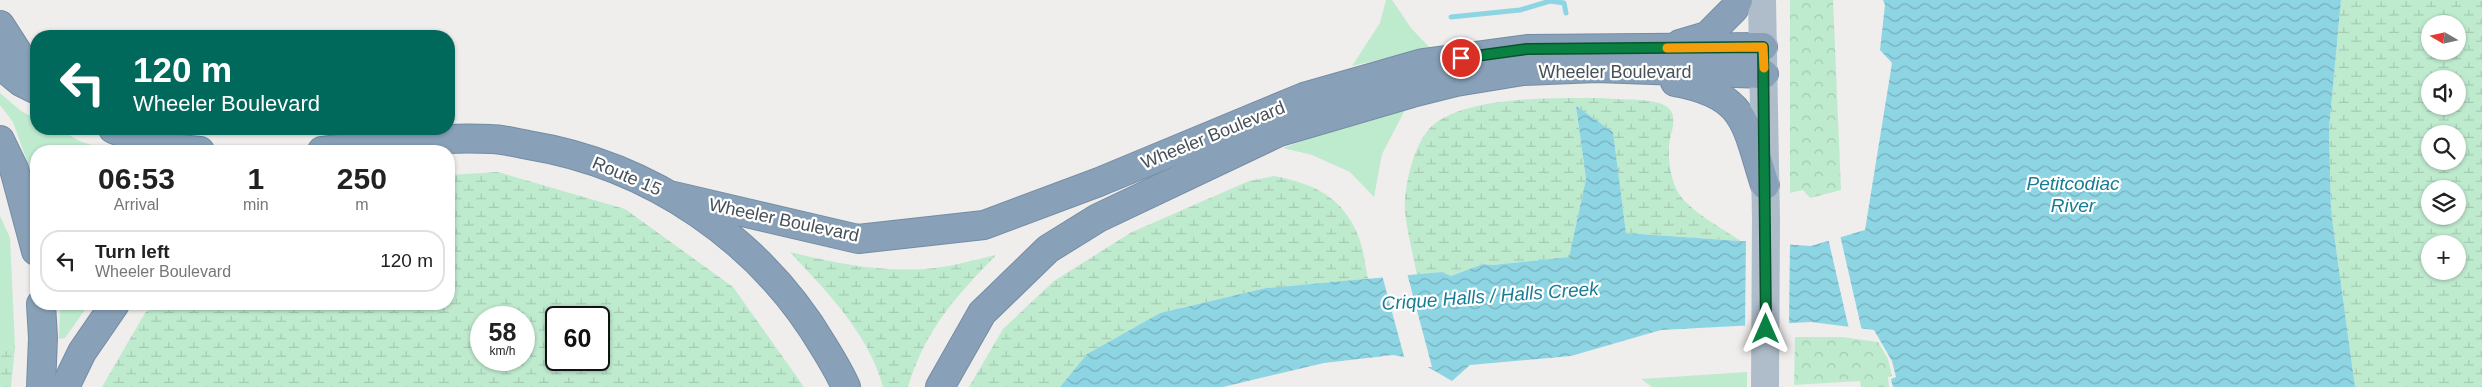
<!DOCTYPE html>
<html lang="en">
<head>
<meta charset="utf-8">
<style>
	body { margin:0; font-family:Helvetica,sans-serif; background:#f6f6f6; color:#222; height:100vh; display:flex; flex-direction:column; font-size:19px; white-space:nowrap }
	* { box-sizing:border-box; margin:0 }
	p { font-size:16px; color:#767676 }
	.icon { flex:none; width:28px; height:28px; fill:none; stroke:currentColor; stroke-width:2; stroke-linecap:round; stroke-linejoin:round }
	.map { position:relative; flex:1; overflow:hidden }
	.side { position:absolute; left:30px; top:145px; width:425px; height:165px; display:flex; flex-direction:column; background:#fff; border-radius:20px; box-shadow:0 1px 4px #0004 }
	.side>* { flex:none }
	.top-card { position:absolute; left:30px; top:30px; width:425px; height:105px; border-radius:20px; box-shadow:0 1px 4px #0004; background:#00695c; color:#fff; overflow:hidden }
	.needle { width:32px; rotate:279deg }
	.controls { position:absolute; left:2421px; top:15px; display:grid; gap:10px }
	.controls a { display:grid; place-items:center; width:45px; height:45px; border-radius:50%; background:#fff; box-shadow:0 1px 4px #0004; font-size:25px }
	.speed { position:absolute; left:470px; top:306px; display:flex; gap:10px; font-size:25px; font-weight:700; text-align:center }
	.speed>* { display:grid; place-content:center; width:65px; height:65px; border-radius:50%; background:#fff; box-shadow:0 1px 4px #0004; line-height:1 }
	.speed small { font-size:12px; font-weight:400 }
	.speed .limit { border:2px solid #111; border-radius:8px; background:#fff; color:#111 }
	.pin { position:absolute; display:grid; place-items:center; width:42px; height:42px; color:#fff; margin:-21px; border:2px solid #fff; border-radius:50%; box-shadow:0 1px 5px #0007 }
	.me { position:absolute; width:55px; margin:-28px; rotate:0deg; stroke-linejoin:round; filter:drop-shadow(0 0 4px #0008) }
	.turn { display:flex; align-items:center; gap:18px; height:105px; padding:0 20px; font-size:22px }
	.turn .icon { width:65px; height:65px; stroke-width:2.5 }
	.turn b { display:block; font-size:35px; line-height:42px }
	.eta { display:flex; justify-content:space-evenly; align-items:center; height:85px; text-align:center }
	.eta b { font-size:30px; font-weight:600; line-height:35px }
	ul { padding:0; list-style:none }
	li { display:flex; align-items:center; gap:15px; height:62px; margin:0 10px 8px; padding:0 10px; border:2px solid #e0e0e0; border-radius:20px }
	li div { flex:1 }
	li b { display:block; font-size:19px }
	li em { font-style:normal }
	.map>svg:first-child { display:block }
</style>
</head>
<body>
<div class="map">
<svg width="2482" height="387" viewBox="0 0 2482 387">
	<defs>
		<pattern id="forest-crowns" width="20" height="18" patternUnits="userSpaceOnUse" patternTransform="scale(1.25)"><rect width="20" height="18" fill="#beeace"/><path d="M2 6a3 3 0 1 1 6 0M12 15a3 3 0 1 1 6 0" fill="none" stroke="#a5cab3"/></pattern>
		<pattern id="wetland-marsh" width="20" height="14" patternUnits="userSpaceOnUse" patternTransform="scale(1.25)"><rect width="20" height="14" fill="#beeace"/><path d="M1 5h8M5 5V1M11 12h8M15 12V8" fill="none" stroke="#a5cab3"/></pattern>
		<pattern id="water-waves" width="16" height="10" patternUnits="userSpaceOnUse" patternTransform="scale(1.25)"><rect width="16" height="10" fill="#8ed5e4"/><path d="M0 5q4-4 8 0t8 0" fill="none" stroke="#76afbc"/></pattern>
	</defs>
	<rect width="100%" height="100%" fill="#f0eded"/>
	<g fill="#beeace">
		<polygon points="1386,0 1392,0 1411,28 1430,48 1352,66 1380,23"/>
		<polygon points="0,93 21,111 36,119 36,129 57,129 82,142 112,151 36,151 36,186 13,122 0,105"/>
		<polygon points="1406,108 1382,154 1374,197 1350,172 1312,155 1283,148 1347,124"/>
		<polygon points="0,216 10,238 15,347 0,349"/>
		<polygon points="60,304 89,304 65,338 59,339"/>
		<polygon points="1747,372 1747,387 1652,387 1641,379"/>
	</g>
	<g fill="url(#forest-crowns)">
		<polygon points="1790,0 1833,0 1841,190 1810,198 1803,190 1790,193"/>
		<polygon points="1795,337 1842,337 1878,342 1888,359 1892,376 1888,377 1889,387 1861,387 1860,381 1794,385"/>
	</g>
	<g fill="url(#wetland-marsh)" fill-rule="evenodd">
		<path d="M2341,0H2482V387H2355L2331,211L2329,129ZM2430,24H2458V51H2430ZM2430,79H2458V106H2430ZM2430,134H2458V161H2430ZM2430,189H2458V216H2430ZM2430,244H2458V271H2430Z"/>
		<path d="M1601,98C1619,100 1642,98 1659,103C1682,110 1671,130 1669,145C1668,161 1671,181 1679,194C1690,211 1723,229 1741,241L1626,233L1613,132L1576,107L1586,179L1569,257L1493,265L1483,264L1451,276L1442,272L1417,275C1413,254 1407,232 1405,211C1404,197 1407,180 1411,166C1415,153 1420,140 1429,129C1460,95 1557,98 1601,98Z"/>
		<path d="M498,172L625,209L733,287L804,387H102L145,313L156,304H449V175ZM481,318H524V360H481ZM556,318H599V360H556Z"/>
		<path d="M1274,176C1314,184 1343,196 1359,238C1364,250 1365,266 1368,279L1266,288L1160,313L1087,354L1060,387H969L1003,329L1054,281L1132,232L1249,181Z"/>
		<path d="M790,252C835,263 878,272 924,269C948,268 973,260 996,255C955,298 926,328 908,387H883C869,334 827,292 790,252Z"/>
		<polygon points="15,347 11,387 0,387 0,349"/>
	</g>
	<polygon fill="url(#water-waves)" points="1883,0 2341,0 2329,129 2331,211 2355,387 1893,387 1891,379 1896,377 1892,361 1874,330 1811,322 1661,330 1571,356 1470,365 1452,381 1414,359 1393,355 1324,363 1223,387 1060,387 1087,354 1160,313 1266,288 1442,272 1451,276 1483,264 1493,265 1569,257 1586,179 1576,106 1613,132 1626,233 1811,246 1865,230 1892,63 1880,50 1885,5"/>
	<g fill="#f0eded">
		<polygon points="1840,235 1862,331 1849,329 1828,238"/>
		<polygon points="1746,239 1790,242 1789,326 1745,328"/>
		<polygon points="1407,273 1432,367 1422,367 1405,360 1382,275"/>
	</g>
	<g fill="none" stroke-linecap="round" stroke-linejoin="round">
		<polyline stroke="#8ed5e4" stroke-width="5" points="1451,17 1520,10 1550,1 1564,3 1566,13"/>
		<defs>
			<g id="highway">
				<polyline points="0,25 29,70 36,77"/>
				<polyline points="1680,44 1707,36 1734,9 1738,0"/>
				<polyline points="0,65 21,82 35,89"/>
				<path d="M1675,82C1747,95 1745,123 1765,185"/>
				<polyline points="113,129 159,147 200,151"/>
				<polyline points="0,140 14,169 36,251"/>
				<path d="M322,151C378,145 434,136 491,139C503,139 516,143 528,145C651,165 761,240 824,347C832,360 840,373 846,387"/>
				<polyline points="674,196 858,239 984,225 1099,182 1304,97 1423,63 1527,49 1763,47"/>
				<polyline points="41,387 43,338 41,304"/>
				<polyline points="65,387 82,352 115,304"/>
				<polyline points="940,387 982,313 1048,249 1098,218 1279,132 1412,93 1456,82 1523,71 1597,68 1764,74"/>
			</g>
		</defs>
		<use href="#highway" stroke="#748ca4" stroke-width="30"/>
		<polyline stroke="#afbdca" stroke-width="28" points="1762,0 1766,219 1765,387"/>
		<use href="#highway" stroke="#88a1b8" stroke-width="28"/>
	</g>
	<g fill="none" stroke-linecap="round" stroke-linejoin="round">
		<defs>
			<polyline id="route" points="1461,58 1527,49 1763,47 1766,329"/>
		</defs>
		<use href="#route" stroke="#07532c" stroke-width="12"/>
		<use href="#route" stroke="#0b8043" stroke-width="9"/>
		<polyline stroke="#f59e0b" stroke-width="9" points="1667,48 1763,47 1764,68"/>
	</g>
	<g text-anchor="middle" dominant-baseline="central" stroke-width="4.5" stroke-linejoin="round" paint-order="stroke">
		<g font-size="18" fill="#475159" stroke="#fff">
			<text x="1615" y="72">Wheeler Boulevard</text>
			<text transform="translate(1213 135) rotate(-22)">Wheeler Boulevard</text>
			<text transform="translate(627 176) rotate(23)">Route 15</text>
			<text transform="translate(784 220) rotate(12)">Wheeler Boulevard</text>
		</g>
		<g font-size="19" font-style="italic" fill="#177d94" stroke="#fff">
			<text x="2073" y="183">Petitcodiac<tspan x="2073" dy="22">River</tspan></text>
			<text transform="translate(1490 296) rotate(-4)">Crique Halls / Halls Creek</text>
		</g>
	</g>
</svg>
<div class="controls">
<a><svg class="needle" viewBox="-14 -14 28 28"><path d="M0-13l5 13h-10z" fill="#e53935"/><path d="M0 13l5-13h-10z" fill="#767676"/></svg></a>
<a><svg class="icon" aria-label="sound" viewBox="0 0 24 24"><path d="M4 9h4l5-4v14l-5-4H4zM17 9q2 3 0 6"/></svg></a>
<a><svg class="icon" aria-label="search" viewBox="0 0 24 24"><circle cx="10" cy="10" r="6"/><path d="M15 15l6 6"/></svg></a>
<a><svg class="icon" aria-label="layers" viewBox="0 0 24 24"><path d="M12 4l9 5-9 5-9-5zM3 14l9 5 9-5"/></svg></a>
<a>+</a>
</div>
<div class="speed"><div>58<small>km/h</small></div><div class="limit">60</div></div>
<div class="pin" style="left:1461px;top:58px;background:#d93025"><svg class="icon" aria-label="arrive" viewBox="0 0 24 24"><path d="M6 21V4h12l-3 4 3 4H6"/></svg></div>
<svg class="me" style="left:1766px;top:329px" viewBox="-20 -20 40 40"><path d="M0-17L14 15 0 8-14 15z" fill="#0b8043" stroke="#fff" stroke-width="4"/></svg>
<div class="top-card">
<div class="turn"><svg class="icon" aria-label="left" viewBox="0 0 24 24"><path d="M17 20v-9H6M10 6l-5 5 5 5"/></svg><div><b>120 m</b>Wheeler Boulevard</div></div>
</div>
<section class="side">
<div class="eta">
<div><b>06:53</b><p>Arrival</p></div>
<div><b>1</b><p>min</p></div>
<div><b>250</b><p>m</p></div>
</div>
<ul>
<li><svg class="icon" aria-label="left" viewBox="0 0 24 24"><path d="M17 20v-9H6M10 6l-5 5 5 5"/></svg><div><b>Turn left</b><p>Wheeler Boulevard</p></div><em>120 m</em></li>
</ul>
</section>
</div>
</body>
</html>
